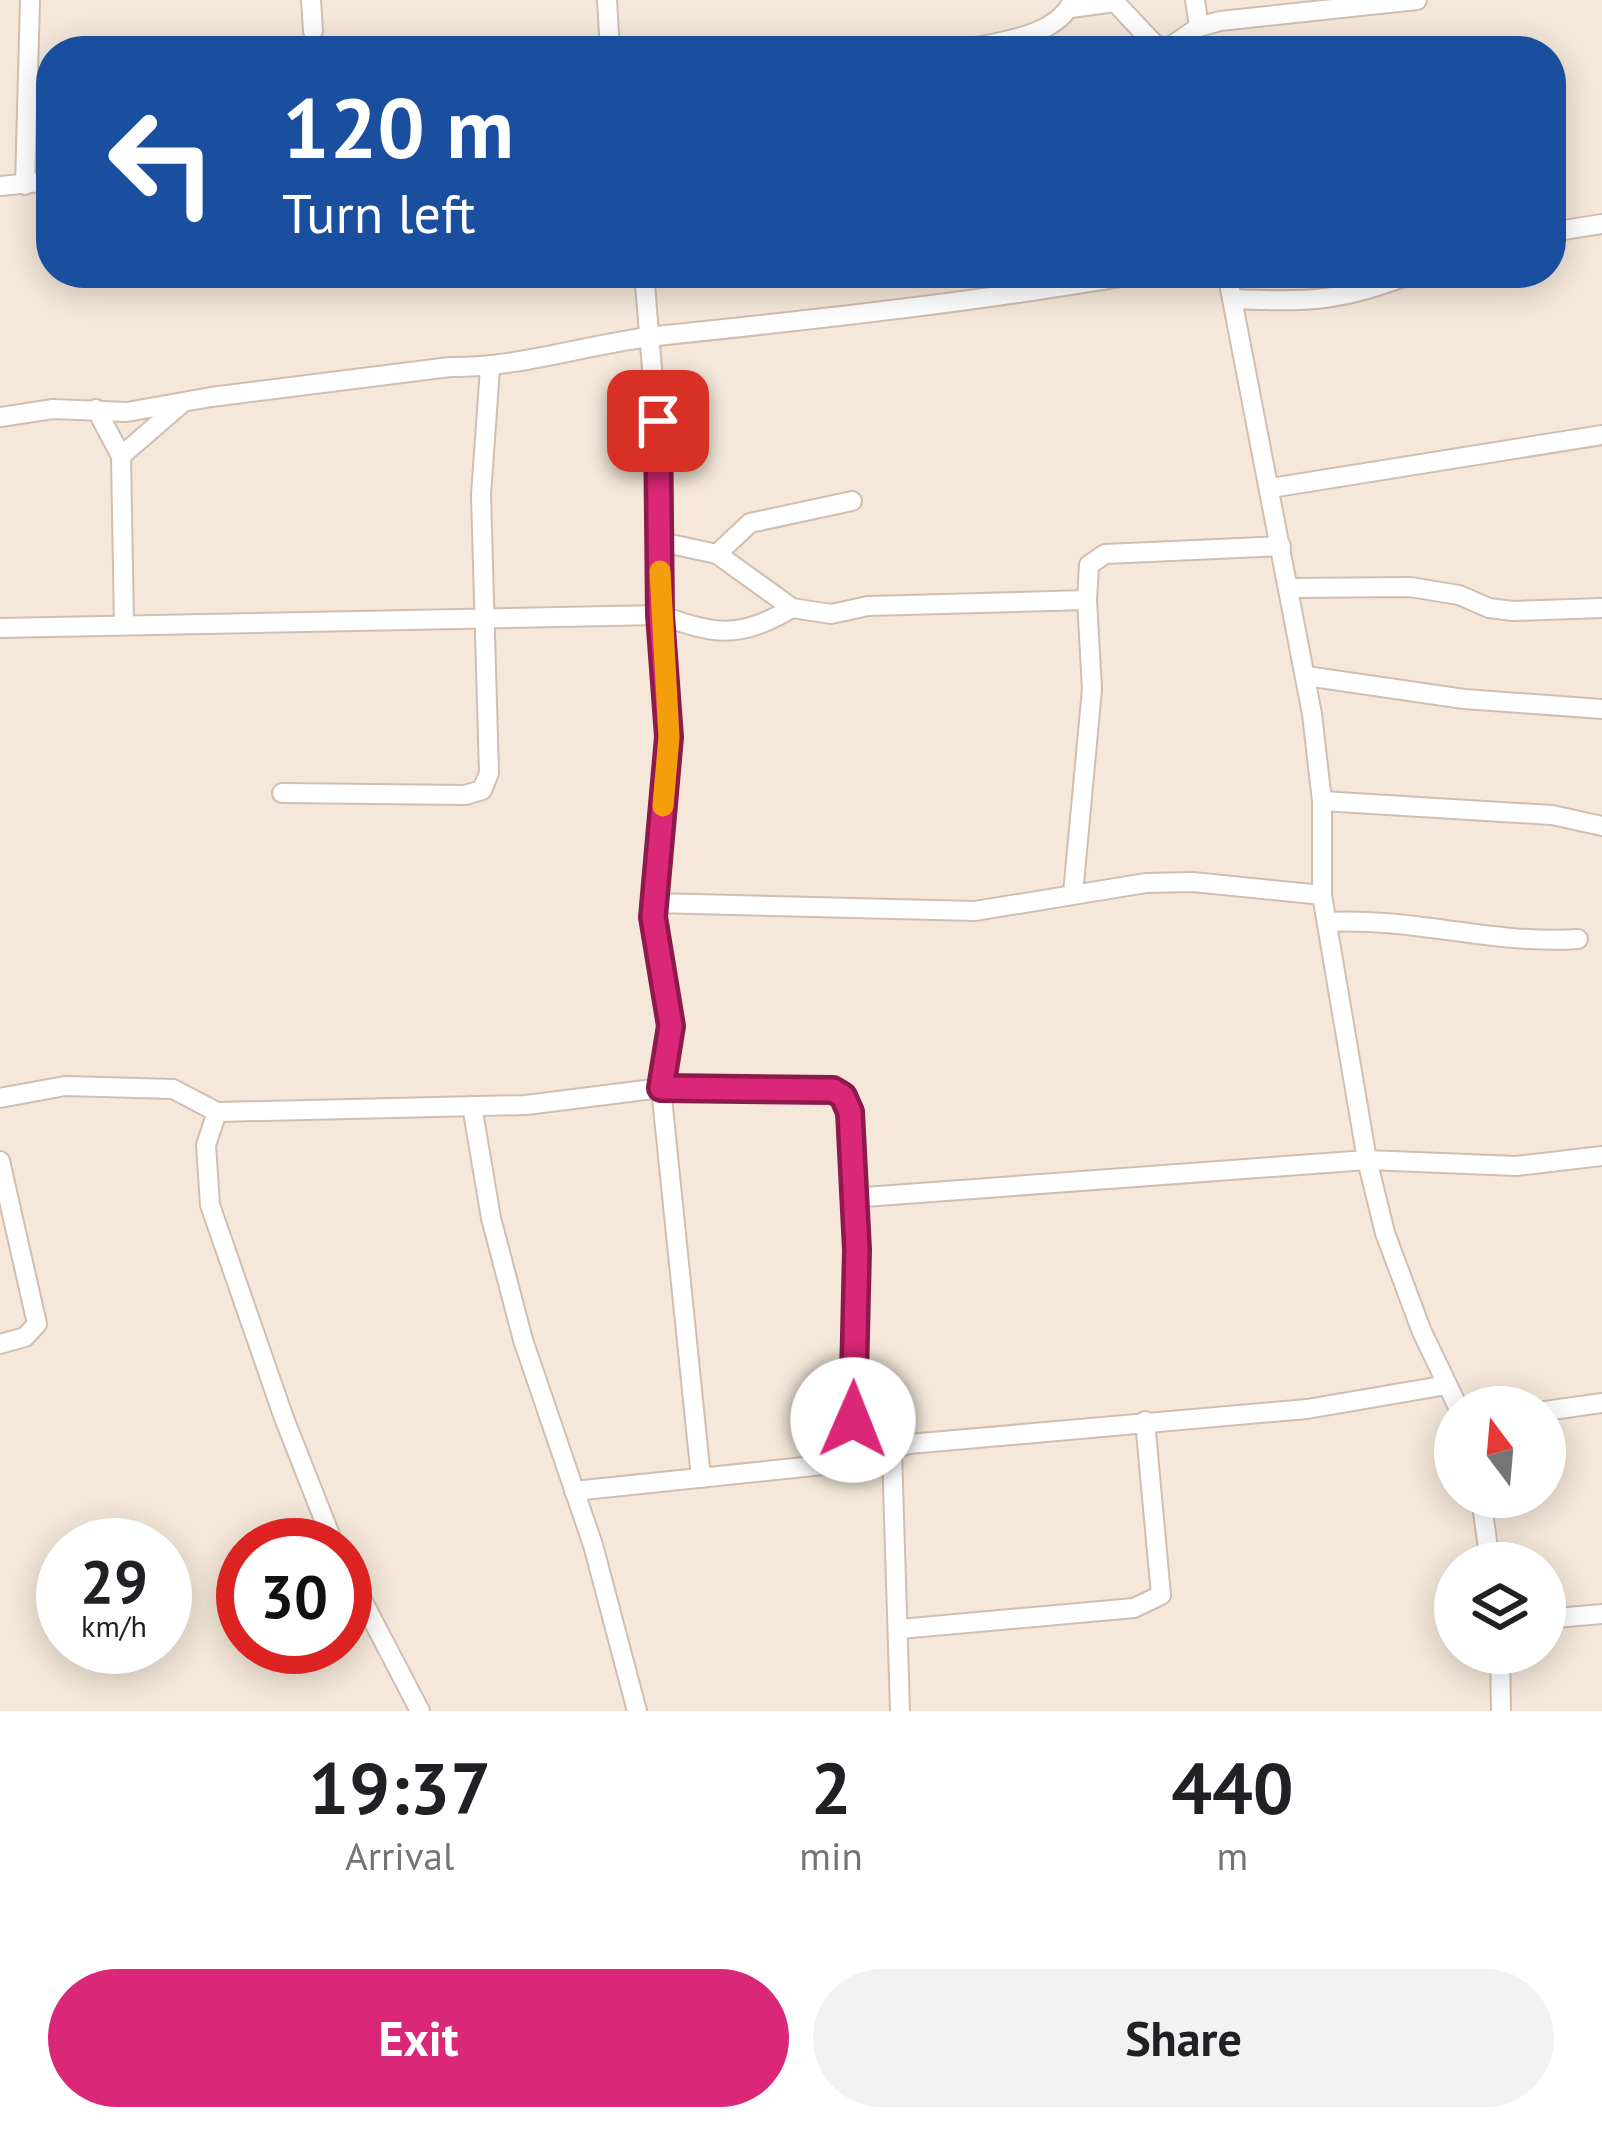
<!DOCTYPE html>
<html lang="en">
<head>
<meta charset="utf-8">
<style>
	body { margin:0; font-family:"PT Sans",sans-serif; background:#f2f2f2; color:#202124; height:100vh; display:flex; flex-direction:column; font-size:45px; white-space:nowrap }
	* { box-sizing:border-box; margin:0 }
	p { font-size:39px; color:#757577 }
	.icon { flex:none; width:66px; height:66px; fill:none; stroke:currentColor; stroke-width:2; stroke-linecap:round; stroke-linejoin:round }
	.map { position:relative; height:1711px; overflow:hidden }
	.panel { display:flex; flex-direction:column; background:#fff; flex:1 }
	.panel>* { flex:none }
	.top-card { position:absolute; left:36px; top:36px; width:1530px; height:252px; border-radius:48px; box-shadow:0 6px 30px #0003; background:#1a4fa0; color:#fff; overflow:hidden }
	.needle { width:78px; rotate:344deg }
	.buttons { position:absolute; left:1434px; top:1386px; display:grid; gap:24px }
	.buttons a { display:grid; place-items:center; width:132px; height:132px; border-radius:50%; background:#fff; box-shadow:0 6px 30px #0003; font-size:60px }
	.speed { position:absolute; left:36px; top:1518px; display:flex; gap:24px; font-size:60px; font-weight:700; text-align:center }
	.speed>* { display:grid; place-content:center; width:156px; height:156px; border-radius:50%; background:#fff; box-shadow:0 6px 30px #0003; line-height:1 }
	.speed small { font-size:30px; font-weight:400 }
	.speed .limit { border:18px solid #d22; background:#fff; color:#111 }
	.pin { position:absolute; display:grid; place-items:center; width:102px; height:102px; color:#fff; margin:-51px; border-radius:24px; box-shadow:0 6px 18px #0006 }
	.me { position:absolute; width:132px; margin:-66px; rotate:1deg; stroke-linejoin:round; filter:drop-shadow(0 0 9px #0008) }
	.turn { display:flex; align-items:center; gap:42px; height:252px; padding:0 48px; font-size:54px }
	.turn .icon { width:156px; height:156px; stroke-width:2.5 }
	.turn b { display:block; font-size:84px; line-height:102px }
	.eta { display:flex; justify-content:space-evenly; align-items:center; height:204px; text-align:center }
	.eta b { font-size:72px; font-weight:600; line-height:84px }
	.button { display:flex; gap:24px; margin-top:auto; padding:24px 48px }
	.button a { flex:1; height:138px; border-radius:72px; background:#db2777; color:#fff; font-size:48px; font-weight:600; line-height:138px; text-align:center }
	.button a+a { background:#f2f2f2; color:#202124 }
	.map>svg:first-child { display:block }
</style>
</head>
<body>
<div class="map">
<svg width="1602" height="1711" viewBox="0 0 1602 1711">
	<rect width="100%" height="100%" fill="#fdf6ec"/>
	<path fill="#f5e8da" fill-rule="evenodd" d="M0,0H1602V1711H0ZM51,51H1551V273H51ZM1455,1407H1545V1497H1455ZM63,1545H165V1647H63ZM243,1545H345V1647H243ZM1455,1563H1545V1653H1455Z"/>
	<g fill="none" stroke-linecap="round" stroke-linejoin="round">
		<defs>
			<g id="minor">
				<polyline points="311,0 313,31"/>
				<polyline points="607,0 610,51"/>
				<polyline points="1113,0 1161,51"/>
				<polyline points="1195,0 1199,27"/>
				<polyline points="1071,8 1115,2"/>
				<path d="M956,51C994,42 1056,39 1073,0"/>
				<polyline points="1164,51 1199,27 1220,21 1417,0"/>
				<polyline points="25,185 30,0"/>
				<polyline points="0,186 51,181"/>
				<polyline points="1551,232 1602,224"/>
				<polyline points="644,273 660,464 660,615 669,737 653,917 671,1026 661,1088 701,1478"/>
				<polyline points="1227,273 1312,714 1322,801 1322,895 1367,1160 1385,1233 1422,1332 1458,1407"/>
				<path d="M1233,299C1310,302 1341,302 1414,273"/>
				<polyline points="96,409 121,456 124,624"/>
				<path d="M0,417L53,409L127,412L211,397L450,367C520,368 587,344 657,336C820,319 983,301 1145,273"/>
				<polyline points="121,456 180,405"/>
				<polyline points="1271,488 1602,435"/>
				<polyline points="661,542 717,554 792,608 831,614 868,606 1087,600 1089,565 1105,554 1281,546"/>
				<polyline points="717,554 750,523 852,501"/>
				<polyline points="1290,588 1410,587 1459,595 1489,608 1513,611 1602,608"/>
				<path d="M0,628L660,615C716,635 739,639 792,608"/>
				<polyline points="1306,676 1464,699 1602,709"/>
				<polyline points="282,793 465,795 482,790 489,773 481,495 490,368"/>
				<polyline points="1322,801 1552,815 1602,826"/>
				<polyline points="1073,894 1092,689 1087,600"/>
				<polyline points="655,903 975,911 1146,883 1193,882 1322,895"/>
				<path d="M1327,922C1412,917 1493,945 1578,939"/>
				<path d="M0,1098L65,1086L173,1089L217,1112L526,1105L661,1088L833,1090C862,1108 851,1168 851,1198"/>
				<polyline points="472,1106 491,1218 523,1340 593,1545 637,1711"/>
				<polyline points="217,1112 206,1145 210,1205 284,1418 334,1545"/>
				<polyline points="0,1161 37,1324 25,1337 0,1344"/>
				<polyline points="1545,1411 1602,1403"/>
				<polyline points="892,1452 900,1711"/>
				<polyline points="852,1462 857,1250 851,1198 1367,1160 1516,1166 1602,1156"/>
				<polyline points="574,1491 852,1462 909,1444 1307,1409 1447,1385"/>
				<polyline points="1481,1497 1490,1563"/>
				<polyline points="345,1567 420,1711"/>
				<polyline points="1545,1619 1602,1614"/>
				<polyline points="900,1629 1134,1608 1161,1595 1145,1421"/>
				<polyline points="1500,1653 1501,1711"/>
			</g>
		</defs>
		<use href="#minor" stroke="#d1beb0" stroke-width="22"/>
		<use href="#minor" stroke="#fff" stroke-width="18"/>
	</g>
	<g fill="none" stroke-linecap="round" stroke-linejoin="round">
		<defs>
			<polyline id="route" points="658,421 660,615 669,737 653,917 671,1026 661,1088 833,1090 843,1096 850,1112 857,1250 853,1420"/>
		</defs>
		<use href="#route" stroke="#8e194d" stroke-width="30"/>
		<use href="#route" stroke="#db2777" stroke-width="21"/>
		<polyline stroke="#f59e0b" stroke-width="21" points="660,571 669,737 663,806"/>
	</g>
</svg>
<div class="buttons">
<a><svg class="needle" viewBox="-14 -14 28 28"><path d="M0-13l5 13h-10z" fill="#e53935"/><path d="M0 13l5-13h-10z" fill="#757577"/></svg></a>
<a><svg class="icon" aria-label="layers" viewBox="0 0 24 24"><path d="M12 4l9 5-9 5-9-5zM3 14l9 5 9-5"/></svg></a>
</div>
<div class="speed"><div>29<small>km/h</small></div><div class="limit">30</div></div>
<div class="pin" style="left:658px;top:421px;background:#d93025"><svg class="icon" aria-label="arrive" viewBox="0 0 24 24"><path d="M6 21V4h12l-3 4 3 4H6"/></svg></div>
<svg class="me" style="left:853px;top:1420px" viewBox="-20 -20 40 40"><circle r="19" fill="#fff"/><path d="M0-13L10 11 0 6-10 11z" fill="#db2777"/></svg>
<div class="top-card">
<div class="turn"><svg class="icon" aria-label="left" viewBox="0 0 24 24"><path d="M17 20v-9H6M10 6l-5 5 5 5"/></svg><div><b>120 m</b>Turn left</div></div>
</div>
</div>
<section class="panel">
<div class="eta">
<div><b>19:37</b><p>Arrival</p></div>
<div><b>2</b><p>min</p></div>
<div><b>440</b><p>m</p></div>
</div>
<div class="button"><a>Exit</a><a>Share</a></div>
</section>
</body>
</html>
